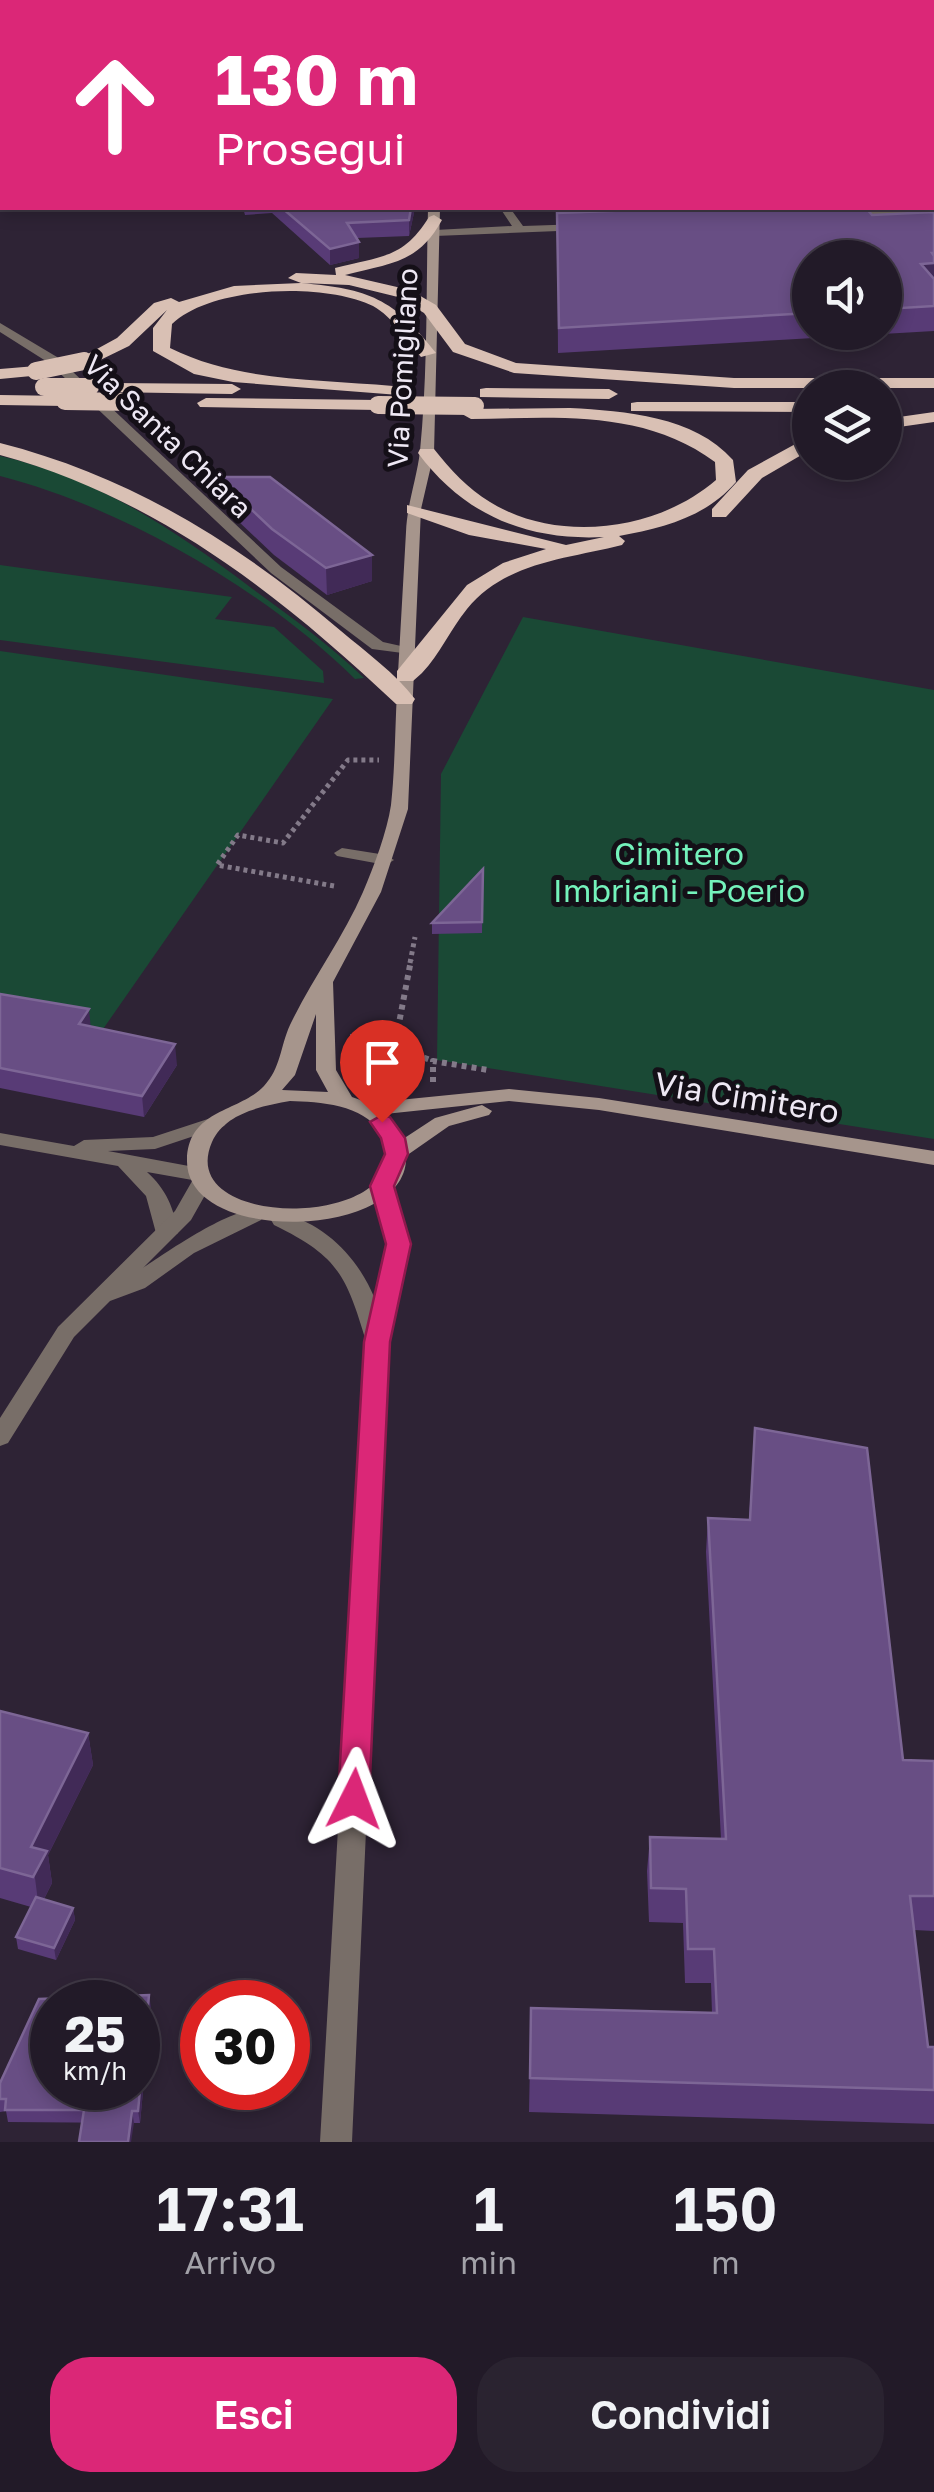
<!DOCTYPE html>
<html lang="it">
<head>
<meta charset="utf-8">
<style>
	body { margin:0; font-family:"Golos Text",sans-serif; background:#2a2330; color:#f1f3f6; height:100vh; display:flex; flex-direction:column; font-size:38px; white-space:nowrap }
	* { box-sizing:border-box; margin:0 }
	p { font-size:32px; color:#a2a1a8 }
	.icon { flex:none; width:55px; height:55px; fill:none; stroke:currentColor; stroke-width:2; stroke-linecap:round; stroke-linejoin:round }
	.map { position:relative; height:2142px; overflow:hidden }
	.panel { display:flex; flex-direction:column; background:#221a28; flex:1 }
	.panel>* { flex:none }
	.guide { position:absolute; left:0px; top:0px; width:935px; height:210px; box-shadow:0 5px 15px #0003,0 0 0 2px #3f3845; background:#db2777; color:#fff; overflow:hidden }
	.fabs { position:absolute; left:792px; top:240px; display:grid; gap:20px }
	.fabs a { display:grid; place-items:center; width:110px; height:110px; border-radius:50%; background:#221a28; box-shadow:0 5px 15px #0003,0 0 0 2px #3f3845; font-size:50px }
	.speed { position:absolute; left:30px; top:1980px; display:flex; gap:20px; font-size:50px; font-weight:700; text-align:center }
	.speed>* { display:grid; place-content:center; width:130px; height:130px; border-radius:50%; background:#221a28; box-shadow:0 5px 15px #0003,0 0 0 2px #3f3845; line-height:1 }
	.speed small { font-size:25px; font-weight:400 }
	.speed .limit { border:15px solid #d22; background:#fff; color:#111 }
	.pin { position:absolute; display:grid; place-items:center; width:85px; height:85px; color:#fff; margin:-102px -42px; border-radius:50% 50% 50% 0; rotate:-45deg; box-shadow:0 0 10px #0007 }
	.pin .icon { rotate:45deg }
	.me { position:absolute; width:110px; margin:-55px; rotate:3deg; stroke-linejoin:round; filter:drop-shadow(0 0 8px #0008) }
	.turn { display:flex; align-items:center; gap:35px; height:210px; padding:0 50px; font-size:45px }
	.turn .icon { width:130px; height:130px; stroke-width:2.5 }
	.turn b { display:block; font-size:70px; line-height:85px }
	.eta { display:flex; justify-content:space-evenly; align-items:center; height:170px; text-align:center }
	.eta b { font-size:60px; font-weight:600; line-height:70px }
	.primary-button { display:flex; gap:20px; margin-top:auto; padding:20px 50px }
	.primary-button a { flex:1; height:115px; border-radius:40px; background:#db2777; color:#fff; font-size:40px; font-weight:600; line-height:115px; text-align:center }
	.primary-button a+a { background:#2a2330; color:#f1f3f6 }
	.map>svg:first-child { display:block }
</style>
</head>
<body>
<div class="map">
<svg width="934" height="2142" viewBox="0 0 934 2142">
	<rect width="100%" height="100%" fill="#2e2335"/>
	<g fill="#1a4935">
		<path d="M0,456C97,478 172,528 250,587C290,616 329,644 364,678L355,679C266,591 122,507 0,476Z"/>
		<polygon points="0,565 232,597 215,619 274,627 323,671 324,683 0,640"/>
		<polygon points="523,617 934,690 934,1139 437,1060 441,774"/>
		<polygon points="0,651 333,699 101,1032 0,1014"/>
	</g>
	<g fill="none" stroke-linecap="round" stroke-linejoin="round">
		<g stroke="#837a89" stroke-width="5" stroke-dasharray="4 4" stroke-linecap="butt">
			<polyline points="334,886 217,865 238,835 283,843 348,760 379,760"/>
			<polyline points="410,963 415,937"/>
		</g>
		<g stroke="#837a89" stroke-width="6" stroke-dasharray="5 5" stroke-linecap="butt">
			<polyline points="350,1037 396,1039 411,1053 433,1061"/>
			<polyline points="396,1039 411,960"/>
			<polyline points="433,1082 433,1061 488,1070"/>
		</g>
		<polygon fill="#786e68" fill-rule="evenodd" points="342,848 386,855 394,860 386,865 337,856 334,853"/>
		<g fill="#786e68" fill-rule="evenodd">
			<polygon points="699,0 709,0 710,2 701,2"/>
			<rect x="0" y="16" width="2" height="6"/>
			<rect x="932" y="186" width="2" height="8"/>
			<polygon points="934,207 934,213 856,216 850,213 856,210"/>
			<polygon points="500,208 510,208 523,226 583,224 589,227 583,230 435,236 429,233 435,230 512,226"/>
			<polygon points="0,323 57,357 281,567 383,642 410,648 410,654 372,649 271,573 49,363 0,332"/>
			<path d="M217,1116L227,1122L224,1126L155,1149L108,1151L205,1169L209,1174L198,1181L147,1172C166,1189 174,1208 178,1233L167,1240L156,1233L146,1196L118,1166L0,1145V1133L74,1146L84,1140L153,1137Z"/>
			<path d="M382,1179L393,1186L410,1244L388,1342L352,2142H320L366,1341C346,1275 338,1256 274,1225L271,1220L282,1213C327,1225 358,1258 375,1299L388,1244L371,1186Z"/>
		</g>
		<path fill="#786e68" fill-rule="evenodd" d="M202,1174L213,1181L191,1220L143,1268C165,1253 236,1204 261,1210L264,1215L261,1220L194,1253L145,1288L110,1301L74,1337L8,1443L0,1446V1418L58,1327L175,1211L195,1176Z"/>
		<g fill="#a6958c" fill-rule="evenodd">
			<rect x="439" y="0" width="8" height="2"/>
			<path d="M428,208H440L434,453L421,509L408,809L381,892L333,982L336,1070L352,1097L369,1103L509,1089L599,1098L934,1151V1165L599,1110L509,1101L385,1114L403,1139L435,1118L482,1105L492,1111L489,1115L449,1126L406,1156C410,1240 185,1246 187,1160C188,1109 240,1112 264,1086C281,1068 280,1047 290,1025C312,979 343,938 363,892C374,866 387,832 391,805C395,768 395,729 397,691C400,638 403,585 406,532C407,504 417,478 420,451C428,371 426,288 428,208ZM316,1014V1070L328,1092L282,1090L295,1075ZM290,1101C319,1102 364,1104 380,1133C431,1228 171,1236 212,1142C225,1113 262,1106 290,1101Z"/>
		</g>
		<g fill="#d9c0b4" fill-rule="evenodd">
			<path d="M434,215L442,220C418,264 390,263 345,275L410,290L436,305L465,344L516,363L734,378H934V388H734L514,373L453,352L424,313L398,297L349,285L301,283C369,289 393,298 436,353L421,357C406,340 393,317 373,306C324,282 211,286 172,324L170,348C238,382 318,379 393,386L399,387V395L233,382L194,374L153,351V328L167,310L129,346L90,365L75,361L117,338L154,303L171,298L179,302L234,286L301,283L288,278L296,273L336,275L335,268C381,256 403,259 429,217Z"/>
			<polygon points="36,366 45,371 42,375 0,379 0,369"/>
			<polygon points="112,383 232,384 241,389 232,394 106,392 103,388"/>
			<polygon points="486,388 609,389 618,394 609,399 480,397 480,389"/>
			<polygon points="0,395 65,396 74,401 65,406 0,405"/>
			<polygon points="206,398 378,400 387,405 378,410 200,407 197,403"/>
			<polygon points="637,402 810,402 810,412 631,411 631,403"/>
			<path d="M570,408C625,411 694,416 733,460L736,482C706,517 663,528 619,536L625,541L622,545C567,559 505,562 467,609C450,630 440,654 422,673L413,681H397V671L467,585L503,563L546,549L469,535L407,513V505L566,545L604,537C527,541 464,515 418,453L420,449H434C450,469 468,489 490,502C558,544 657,531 716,480L715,462C643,409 556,418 471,419L462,414L471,409Z"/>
			<polygon points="934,412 934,422 885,429 885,419"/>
			<polygon points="810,436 810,450 762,478 726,517 712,517 712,509 748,470"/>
			<path d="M0,443C130,476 240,544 341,631C366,652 395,673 415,699L412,704H396C279,594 157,498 0,455Z"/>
		</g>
		<g stroke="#d9c0b4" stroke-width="18">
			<polyline points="36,371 84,361"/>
			<polyline points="44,387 90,387"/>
			<polyline points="65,401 135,402"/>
			<polyline points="378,405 475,406"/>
		</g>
	</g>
	<g fill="#583b76" fill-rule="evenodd">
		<polygon points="32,0 97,0 96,2 32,2"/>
		<polygon points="932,6 934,6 934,171 932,169"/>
		<polygon points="243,208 415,208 409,236 357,238 359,258 330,265 272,213 245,215"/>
		<path d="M934,212V331L558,353L557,213L872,215ZM810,258H885V332H810Z"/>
		<polygon points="217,477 372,555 372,581 327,595 274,555 218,502"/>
		<polygon points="483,879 482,933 432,934 432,923"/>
		<polygon points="0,994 91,1026 177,1065 144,1117 0,1088"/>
		<polygon points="755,1428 903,1760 934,1761 934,1931 914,1930 928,2047 934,2047 934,2124 529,2112 531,2008 712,2013 711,1983 685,1983 683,1923 649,1922 647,1871 650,1837 721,1839 706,1552 708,1518 749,1519"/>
		<polygon points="0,1711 88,1733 93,1765 48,1855 52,1883 44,1899 73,1908 75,1920 56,1960 18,1949 16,1937 31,1907 0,1898"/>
		<polygon points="151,2007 140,2123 8,2122 6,2111 0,2112 0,2083"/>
	</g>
	<g fill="#412a57">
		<polygon points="411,208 415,208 409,236 409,220"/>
		<polygon points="359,242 359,258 330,265 330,249"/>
		<polygon points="932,253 934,253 934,287 921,264"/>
		<polygon points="372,555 372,581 327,595 326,568"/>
		<polygon points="89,1009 91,1030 79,1024"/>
		<polygon points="175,1044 177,1065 144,1117 142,1096"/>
		<polygon points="88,1733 93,1765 48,1855 52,1883 39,1909 31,1847"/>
		<polygon points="73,1908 75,1920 56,1960 54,1948"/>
		<polygon points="149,1995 151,2007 140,2123 138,2111"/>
		<polygon points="132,2111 134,2123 131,2142 128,2142"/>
	</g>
	<g fill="#684e84" stroke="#7d6696" stroke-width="2.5" fill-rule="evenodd">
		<rect x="286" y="0" width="109" height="2"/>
		<polygon points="460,0 670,0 671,2 460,2"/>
		<rect x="932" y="6" width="2" height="36"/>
		<rect x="932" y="54" width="2" height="25"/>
		<polygon points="932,90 934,90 934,146 932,144"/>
		<polygon points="282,208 411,208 409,220 347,223 359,242 330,249"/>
		<polygon points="689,208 866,208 872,215 934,212 934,253 932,253 934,256 934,263 921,264 934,279 934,306 885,309 885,258 810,258 810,313 559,328 557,213"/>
		<polygon points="217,477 270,477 372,555 326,568 272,529"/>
		<polygon points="483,869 482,922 432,923"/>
		<polygon points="0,994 89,1009 79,1024 175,1044 142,1096 0,1068"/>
		<polygon points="755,1428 867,1448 903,1760 934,1761 934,1896 910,1896 928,2047 934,2047 934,2090 530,2078 531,2008 717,2013 714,1949 688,1949 686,1889 651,1888 650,1837 726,1839 708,1518 750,1520"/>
		<polygon points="0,1711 88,1733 31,1847 47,1851 33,1877 0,1868"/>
		<polygon points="36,1897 73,1908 54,1948 16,1937"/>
		<path d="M149,1995L138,2111H132L128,2142H79L84,2110H5L6,2099H0V2083L39,1999ZM52,2002H138V2088H52Z"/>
	</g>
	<polygon fill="#db2777" stroke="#8e194d" stroke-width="2.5" points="382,1115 390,1117 405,1138 408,1154 394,1186 411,1244 390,1342 369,1799 365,1808 354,1812 343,1808 338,1799 364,1342 386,1244 370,1186 385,1154 381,1138 370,1122"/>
	<g text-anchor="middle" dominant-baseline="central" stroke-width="10" stroke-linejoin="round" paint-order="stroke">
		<g font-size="28" fill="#eee8f4" stroke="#140f17">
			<text transform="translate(402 368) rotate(-87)">Via Pomigliano</text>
			<text transform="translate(168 436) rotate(44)">Via Santa Chiara</text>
		</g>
		<g font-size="32" fill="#74f2bb" stroke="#140f17">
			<text x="679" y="853">Cimitero<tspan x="679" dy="37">Imbriani - Poerio</tspan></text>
		</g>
		<g font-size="32" fill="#eee8f4" stroke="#140f17">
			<text transform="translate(747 1097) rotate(9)">Via Cimitero</text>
		</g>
	</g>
</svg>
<div class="fabs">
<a><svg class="icon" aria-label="sound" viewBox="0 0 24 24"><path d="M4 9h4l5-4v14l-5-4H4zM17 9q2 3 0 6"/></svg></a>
<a><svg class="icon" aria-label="layers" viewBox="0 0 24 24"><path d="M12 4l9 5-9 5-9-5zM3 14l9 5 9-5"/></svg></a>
</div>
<div class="speed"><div>25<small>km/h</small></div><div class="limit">30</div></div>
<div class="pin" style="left:382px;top:1122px;background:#d93025"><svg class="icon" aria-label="arrive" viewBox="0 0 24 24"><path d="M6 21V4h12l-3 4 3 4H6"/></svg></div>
<svg class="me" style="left:354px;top:1799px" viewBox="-20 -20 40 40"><path d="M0-17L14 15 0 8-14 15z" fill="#db2777" stroke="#fff" stroke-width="4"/></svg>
<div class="guide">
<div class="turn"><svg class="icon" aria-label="ahead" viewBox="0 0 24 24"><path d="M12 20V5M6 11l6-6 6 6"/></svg><div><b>130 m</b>Prosegui</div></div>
</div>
</div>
<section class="panel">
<div class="eta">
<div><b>17:31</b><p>Arrivo</p></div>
<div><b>1</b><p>min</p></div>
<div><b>150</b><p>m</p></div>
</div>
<div class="primary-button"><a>Esci</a><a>Condividi</a></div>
</section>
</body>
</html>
